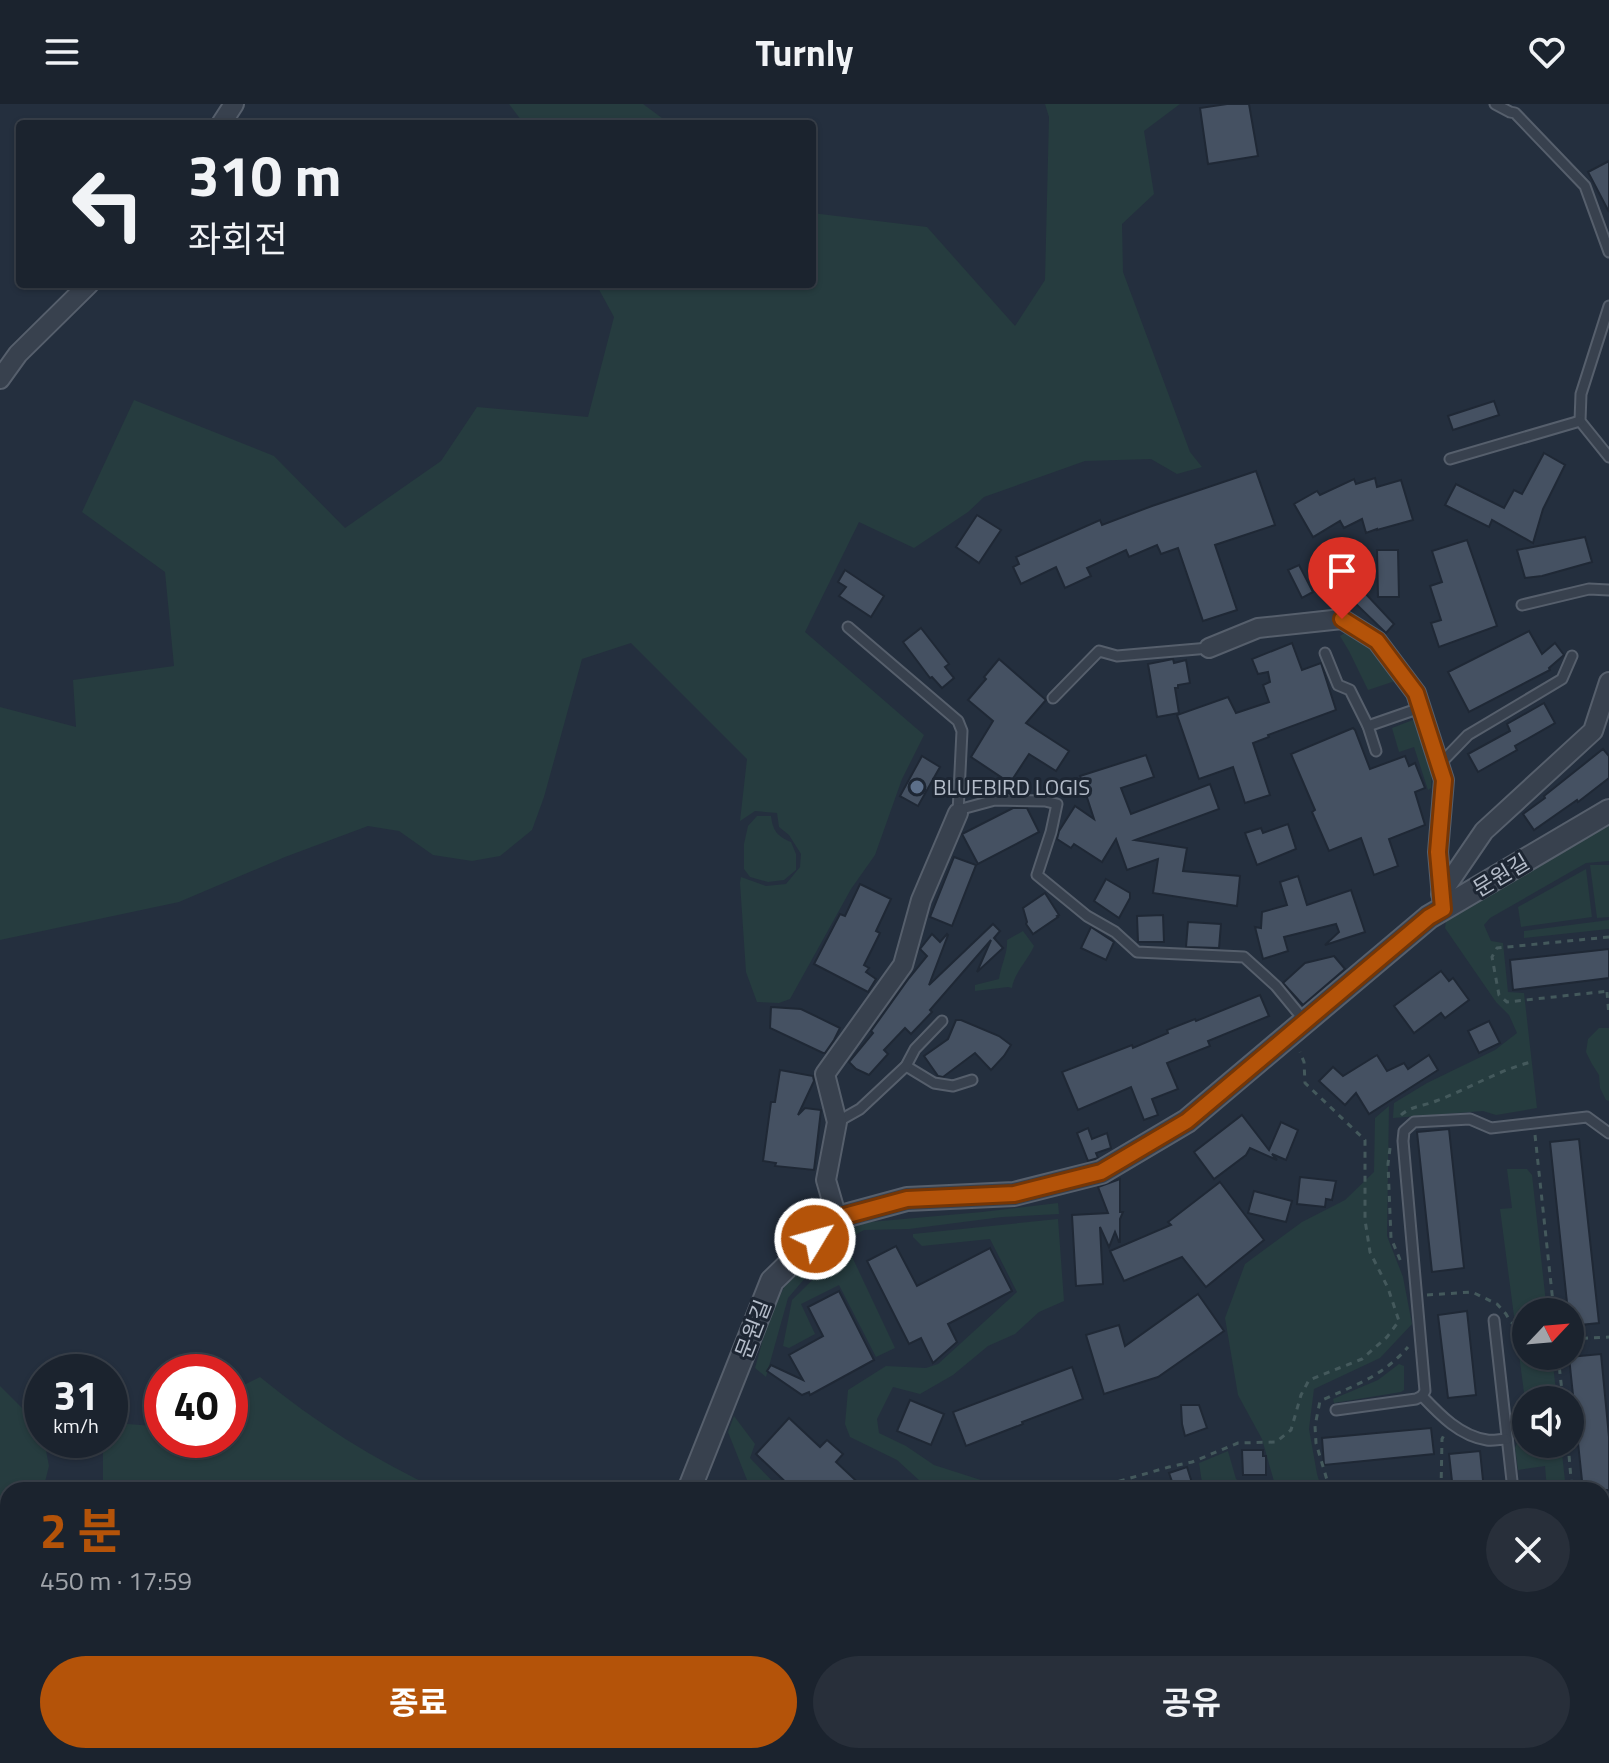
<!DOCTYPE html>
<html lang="ko">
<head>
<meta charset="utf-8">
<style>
	body { margin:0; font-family:"Titillium Web","Noto Sans KR",sans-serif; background:#282f3a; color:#f1f3f6; height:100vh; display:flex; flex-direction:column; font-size:30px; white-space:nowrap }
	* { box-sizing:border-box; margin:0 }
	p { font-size:26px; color:#a0a4aa }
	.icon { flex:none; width:44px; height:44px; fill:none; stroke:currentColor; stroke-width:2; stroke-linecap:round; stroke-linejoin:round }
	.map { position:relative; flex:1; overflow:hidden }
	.sheet { position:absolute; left:0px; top:1378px; width:1610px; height:282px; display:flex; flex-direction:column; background:#1b232e; border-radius:24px 24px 0 0; box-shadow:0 2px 6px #0004,0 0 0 2px #39404a }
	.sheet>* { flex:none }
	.banner { position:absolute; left:16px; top:16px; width:800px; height:168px; border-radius:8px; box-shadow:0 2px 6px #0004,0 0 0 2px #39404a; background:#1b232e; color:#f1f3f6; overflow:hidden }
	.needle { width:52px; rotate:64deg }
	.tools { position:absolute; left:1512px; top:1194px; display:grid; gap:16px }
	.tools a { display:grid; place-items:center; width:72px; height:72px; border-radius:50%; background:#1b232e; box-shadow:0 2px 6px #0004,0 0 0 2px #39404a; font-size:40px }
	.speed { position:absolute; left:24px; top:1250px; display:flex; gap:16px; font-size:40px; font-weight:700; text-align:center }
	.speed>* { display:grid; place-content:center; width:104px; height:104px; border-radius:50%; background:#1b232e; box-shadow:0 2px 6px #0004,0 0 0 2px #39404a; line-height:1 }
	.speed small { font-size:20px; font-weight:400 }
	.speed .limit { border:12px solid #d22; background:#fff; color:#111 }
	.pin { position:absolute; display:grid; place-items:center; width:68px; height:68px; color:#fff; margin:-82px -34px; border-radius:50% 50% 50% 0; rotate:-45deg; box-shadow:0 0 8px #0007 }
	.pin .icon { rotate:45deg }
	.me { position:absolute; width:88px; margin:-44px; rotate:53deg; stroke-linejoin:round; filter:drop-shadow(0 0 6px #0008) }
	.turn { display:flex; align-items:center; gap:28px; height:168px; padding:0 40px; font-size:36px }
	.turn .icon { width:104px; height:104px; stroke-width:2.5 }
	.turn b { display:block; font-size:56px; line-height:68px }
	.round { display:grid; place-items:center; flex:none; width:84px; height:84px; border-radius:42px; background:#282f3a }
	.headline { display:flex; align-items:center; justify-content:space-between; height:136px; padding:0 40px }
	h1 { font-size:48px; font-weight:700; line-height:60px; color:#b45309 }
	.primary-button { display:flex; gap:16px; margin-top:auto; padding:16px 40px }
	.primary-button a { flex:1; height:92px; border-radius:48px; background:#b45309; color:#fff; font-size:32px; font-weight:700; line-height:92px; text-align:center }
	.primary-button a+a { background:#282f3a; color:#f1f3f6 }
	header { display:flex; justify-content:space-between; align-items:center; height:104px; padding:0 40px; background:#1b232e; font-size:36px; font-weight:700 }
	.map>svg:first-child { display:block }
</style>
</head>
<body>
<header><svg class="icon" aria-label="menu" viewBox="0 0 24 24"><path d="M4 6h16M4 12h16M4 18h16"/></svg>Turnly<svg class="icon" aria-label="heart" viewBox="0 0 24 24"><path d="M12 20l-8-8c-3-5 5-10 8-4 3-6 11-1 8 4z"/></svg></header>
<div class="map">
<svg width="1609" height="1659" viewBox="0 0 1609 1659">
	<rect width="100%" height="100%" fill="#242f3e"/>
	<g fill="#263c3f">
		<polygon points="509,0 643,0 670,20 524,20"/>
		<polygon points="1045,0 1180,0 1144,27 1154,90 1122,120 1123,168 1190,348 1202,363 1177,370 1151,355 1085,357 984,393 968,408 914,444 859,418 805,528 924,631 902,675 875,751 851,785 790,895 779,899 757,898 746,868 740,779 741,773 766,782 786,780 800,763 801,750 789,731 779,723 777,709 755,707 740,717 747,655 631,539 582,555 544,693 532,726 500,752 472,757 433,751 399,727 368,722 285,753 179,798 0,836 0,603 76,623 73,576 174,562 165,468 82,408 134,296 274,352 345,424 441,357 477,303 588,313 614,213 596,180 812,180 812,109 927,123 1015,222 1045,176 1049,13"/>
		<polygon points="1350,526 1376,541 1398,576 1368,586 1349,547 1340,532"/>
		<polygon points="1418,614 1432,660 1431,684 1428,686 1414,643 1399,648 1392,624"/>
		<path d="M757,712H771C773,727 777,732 791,738L796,750V766L784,776L768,778L750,773L744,765V740L748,722Z"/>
		<polygon points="1609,717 1609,757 1586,759 1490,814 1484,821 1491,837 1503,839 1508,888 1524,889 1537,1004 1496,1011 1483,1007 1393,1014 1394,999 1427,979 1495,946 1517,929 1509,911 1496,898 1445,824 1446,817 1472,799"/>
		<polygon points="1590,761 1609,761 1609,813 1597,814"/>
		<polygon points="1586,765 1592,813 1521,823 1518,803"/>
		<polygon points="1609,816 1609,825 1524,834 1524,827"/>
		<path d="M1023,827L1034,842C1028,856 1014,869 1012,884L1008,883L975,887V881L999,875C1001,861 1008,849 1007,836Z"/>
		<polygon points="1599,924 1609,924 1609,997 1606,996 1600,984 1599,971 1592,960 1586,948 1588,935"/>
		<polygon points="1389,1002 1387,1132 1403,1173 1412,1220 1380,1254 1314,1285 1309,1325 1317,1370 1322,1386 1267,1386 1275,1381 1262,1335 1238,1291 1225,1214 1245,1160 1302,1118 1345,1096 1374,1068 1375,1014"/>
		<polygon points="1507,1065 1527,1065 1532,1071 1547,1208 1526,1208 1526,1252 1552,1252 1557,1296 1526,1296 1526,1304 1500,1105 1512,1104"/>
		<polygon points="1058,1099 1059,1110 1002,1113 909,1125 864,1126 830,1145 788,1194 766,1273 755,1264 768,1217 784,1183 842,1125 870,1118 982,1108"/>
		<polygon points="1058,1115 1064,1197 1039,1208 1015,1230 988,1242 953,1271 920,1290 893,1283 877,1315 879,1329 906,1342 934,1361 1012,1386 949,1386 920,1377 897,1356 850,1333 845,1320 848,1286 886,1262 926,1264 938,1260 1017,1188 990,1135 922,1142 913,1133 913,1130"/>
		<polygon points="847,1142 895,1244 876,1253 839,1181 801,1200 815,1230 789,1244 783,1242 792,1196"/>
		<polygon points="1399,1260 1404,1262 1404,1286 1401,1288 1334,1299 1333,1295 1378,1276"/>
		<path d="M260,1273C315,1318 374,1356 440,1386H103V1345L107,1336H110V1329L114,1319L154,1322L162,1320V1336H230V1288Z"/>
		<polygon points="0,1282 42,1324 42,1336 44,1336 49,1362 43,1386 8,1386 8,1417 0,1412"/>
		<polygon points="734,1312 755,1340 750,1354 781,1386 751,1386 728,1328"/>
		<polygon points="1526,1316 1526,1340 1561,1340 1566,1386 1547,1386 1545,1362 1518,1366 1515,1344"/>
		<polygon points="1228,1347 1236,1375 1252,1386 1201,1386 1203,1385 1199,1359"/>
		<polygon points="1039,1652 1566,1652 1566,1659 1037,1659"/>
	</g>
	<g fill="#455162" stroke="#1f2835" stroke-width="2">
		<polygon points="1227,0 1249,0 1258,52 1208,60 1200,4"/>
		<polygon points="1609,57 1609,108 1588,68"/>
		<polygon points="1494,297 1499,311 1453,326 1448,312"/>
		<polygon points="1544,349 1565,361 1543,405 1533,439 1492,416 1489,423 1445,401 1456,380 1504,404 1514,386 1522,390"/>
		<polygon points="1256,367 1275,421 1215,441 1237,506 1203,517 1178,444 1161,450 1157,441 1129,453 1126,446 1087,464 1091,472 1065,484 1056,463 1021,480 1013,463 1019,460 1016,453 1100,416 1102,421 1152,402"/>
		<polygon points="1375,374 1377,383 1401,376 1413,416 1377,426 1377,425 1366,429 1362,415 1344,424 1340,417 1313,433 1294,400 1317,387 1320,391 1354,375 1356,380"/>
		<polygon points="977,411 1001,426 979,459 956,443"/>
		<polygon points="1585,433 1592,458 1542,472 1525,474 1517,446"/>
		<polygon points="1467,436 1497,522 1439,543 1431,519 1441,516 1430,482 1442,478 1432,447"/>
		<polygon points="1377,446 1398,446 1399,493 1378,493"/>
		<polygon points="1299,461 1313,488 1302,494 1288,466"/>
		<polygon points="845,466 884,492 871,513 839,492 846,483 838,478"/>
		<polygon points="1364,488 1394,520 1386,529 1355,499"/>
		<polygon points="921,524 949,560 945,563 954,574 942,584 932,573 930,574 903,538"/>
		<polygon points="1529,527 1542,550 1555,539 1564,551 1549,564 1550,566 1469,608 1448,568"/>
		<polygon points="1292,539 1302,566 1321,559 1336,606 1268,631 1269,633 1253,639 1270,691 1245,699 1233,663 1199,675 1177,611 1228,593 1236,609 1269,598 1263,581 1270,578 1268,568 1258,570 1252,555"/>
		<polygon points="999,555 1046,596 1026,619 1069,647 1056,667 1029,650 1010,679 971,653 993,617 968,596 986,575 984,573"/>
		<polygon points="1173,555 1174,559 1186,556 1190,579 1178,581 1178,584 1175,584 1179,609 1157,613 1148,560"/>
		<polygon points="1544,599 1555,619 1515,642 1517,646 1478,668 1468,650 1510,627 1507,620"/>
		<polygon points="1353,624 1355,626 1370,665 1405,652 1409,662 1415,659 1425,684 1415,688 1425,721 1389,735 1398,762 1374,771 1361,734 1329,747 1312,708 1315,706 1291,650"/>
		<polygon points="1603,645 1609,652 1609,674 1578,698 1577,696 1534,726 1523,710 1545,694 1544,692"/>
		<polygon points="1146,651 1154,673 1121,684 1131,710 1210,680 1219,705 1135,736 1187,744 1183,767 1240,772 1237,802 1153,789 1158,755 1127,766 1116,735 1102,758 1074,740 1071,744 1057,735 1059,727 1075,702 1094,715 1080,672"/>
		<polygon points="922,652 940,663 918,702 900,692"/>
		<polygon points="1013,704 1027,704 1039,728 978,760 962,730"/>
		<polygon points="1288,720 1296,745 1257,761 1245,729 1261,724 1263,729"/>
		<polygon points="954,753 976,761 952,822 930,813"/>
		<polygon points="1298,772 1307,801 1351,786 1365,828 1325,841 1339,828 1336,820 1284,833 1288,847 1263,855 1255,823 1261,824 1262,808 1287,801 1280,778"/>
		<polygon points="1106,775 1130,789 1130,794 1119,814 1094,797"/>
		<polygon points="860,780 891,795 876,827 880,829 864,861 869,864 866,868 876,875 868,888 814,860 840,810 845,812"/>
		<polygon points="1045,789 1059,811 1057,812 1058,813 1033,830 1026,820 1027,818 1023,804"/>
		<polygon points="1163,811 1164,838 1138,838 1137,812"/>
		<polygon points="1188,818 1221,820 1219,844 1186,843"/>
		<polygon points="993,820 1000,827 994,834 1003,844 977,868 991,836 930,906 932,908 911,930 905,924 884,946 888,950 869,971 856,965 849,958 873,929 871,927 909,874 927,852 920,845 932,830 940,838 947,830 948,831 929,881"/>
		<polygon points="1091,823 1114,838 1106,856 1081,844"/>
		<polygon points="1609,845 1609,874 1513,886 1510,856"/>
		<polygon points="1334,852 1345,865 1303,901 1283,879 1305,859"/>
		<polygon points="1441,867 1449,877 1453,874 1469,896 1445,914 1441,909 1414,929 1394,902"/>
		<polygon points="1260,891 1269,912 1208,937 1210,942 1167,959 1178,985 1152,995 1158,1011 1144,1016 1131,983 1078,1006 1062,968 1132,941 1133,944 1168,929 1167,926 1195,915 1196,917"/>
		<polygon points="771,903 801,905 840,924 834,936 825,949 823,949 770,924"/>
		<polygon points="956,916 961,916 999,932 1011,941 1004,952 991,966 975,949 943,973 938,972 924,952 948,935"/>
		<polygon points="1489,917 1500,939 1479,949 1468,927"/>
		<polygon points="1377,951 1387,967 1404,959 1408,965 1429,951 1438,966 1369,1010 1356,989 1345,1001 1319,977 1333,963 1343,972"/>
		<polygon points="780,966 813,972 814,977 798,1011 805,1004 821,1006 814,1066 775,1062 776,1059 763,1057 771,998 775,998"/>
		<polygon points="1242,1011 1269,1046 1281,1018 1298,1026 1286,1056 1272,1050 1277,1056 1250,1044 1246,1051 1214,1075 1194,1048"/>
		<polygon points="1088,1024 1092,1035 1107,1029 1111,1044 1096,1049 1098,1054 1088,1057 1077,1029"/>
		<polygon points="1449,1025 1464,1164 1432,1168 1417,1028"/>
		<polygon points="1579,1035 1599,1219 1570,1222 1570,1208 1568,1208 1550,1038"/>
		<polygon points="1300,1073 1336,1077 1332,1096 1326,1095 1325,1103 1297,1100"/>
		<polygon points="1120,1075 1120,1108 1123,1108 1120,1115 1120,1138 1119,1138 1115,1128 1109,1143 1100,1123 1103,1180 1076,1182 1072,1111 1108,1109 1098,1083"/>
		<polygon points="1220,1078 1264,1136 1206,1183 1182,1153 1124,1177 1110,1147 1171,1121 1168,1118"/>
		<polygon points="1254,1087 1292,1097 1286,1118 1248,1109"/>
		<polygon points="896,1142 917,1182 990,1144 1012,1187 948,1220 957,1238 933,1259 921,1234 909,1240 867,1157"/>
		<polygon points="839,1187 874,1256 810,1291 809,1288 802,1291 767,1267 771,1261 803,1276 789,1251 823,1232 808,1203"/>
		<polygon points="1198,1190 1224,1227 1158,1273 1104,1290 1086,1231 1119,1221 1125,1242"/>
		<polygon points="1467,1207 1476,1291 1448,1294 1438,1211"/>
		<polygon points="1601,1250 1609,1333 1609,1386 1583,1386 1569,1253"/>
		<polygon points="1072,1263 1083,1295 1022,1318 1023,1320 966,1342 953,1308"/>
		<polygon points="910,1296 944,1310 931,1341 897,1327"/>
		<polygon points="1181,1301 1199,1301 1207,1324 1185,1332 1182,1320"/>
		<polygon points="789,1314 820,1343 827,1336 843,1350 836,1358 866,1386 794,1386 756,1350"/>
		<polygon points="1431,1324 1434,1350 1324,1361 1322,1334"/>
		<polygon points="1242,1346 1263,1346 1263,1352 1266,1352 1266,1371 1243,1371"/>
		<polygon points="1480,1347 1484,1386 1453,1386 1449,1350"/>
		<polygon points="1187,1363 1193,1382 1175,1386 1169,1369"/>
	</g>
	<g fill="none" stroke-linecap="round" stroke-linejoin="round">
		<defs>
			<g id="service">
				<polyline points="1495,0 1510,8 1515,9 1585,82 1609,148"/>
				<polyline points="1609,202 1581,290 1580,317 1609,353"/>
				<polyline points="1450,355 1580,317"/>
				<polyline points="1522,501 1589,485 1609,486"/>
				<polyline points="848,523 958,617 962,627 958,709"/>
				<polyline points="1325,549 1338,581 1350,586 1368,622 1376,647"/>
				<polyline points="1053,594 1099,547 1117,552 1209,544"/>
				<polyline points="1368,622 1420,604"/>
				<polyline points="1439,661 1468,631 1562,575 1572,552"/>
				<polyline points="958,706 995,696 1045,697 1057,700 1051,728 1037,771 1087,812 1115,828 1137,848 1244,853 1276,882 1304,916"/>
				<polyline points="906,962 934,979 953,982 972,976"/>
				<polyline points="837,1018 860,1005 906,962 915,945 942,917"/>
				<polyline points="1494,1216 1513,1386"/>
				<path d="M1422,1292C1440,1311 1460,1332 1487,1336C1493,1337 1501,1335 1507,1335"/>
				<polyline points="1336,1306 1416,1295 1422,1292 1425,1287 1403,1037 1404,1027 1414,1018 1470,1015 1491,1024 1587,1013 1609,1029"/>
				<polyline points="1602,1465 1609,1464"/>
				<polyline points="1602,1501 1607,1544 1602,1545"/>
				<polyline points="1574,1652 1576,1659"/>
			</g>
			<g id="minor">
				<polyline points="221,20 234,0"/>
				<polyline points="0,275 18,250 89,180"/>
				<polyline points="1209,544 1258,524 1342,515 1377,537 1416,589 1444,676 1438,748 1443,805"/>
				<polyline points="1441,790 1484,727 1593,627 1609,578"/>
				<polyline points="837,1114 826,1076 837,1018 825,970 903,861 921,796 958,709"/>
				<polyline points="893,1652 903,1659"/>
				<polyline points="619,1659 620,1652"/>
			</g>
			<g id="tertiary">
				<polyline points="689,1386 772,1177 837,1114 907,1095 1014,1090 1101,1068 1187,1017 1429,813 1609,707"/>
				<polyline points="571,1659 573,1652"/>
			</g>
		</defs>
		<use href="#service" stroke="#565f6c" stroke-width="13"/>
		<use href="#minor" stroke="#565f6c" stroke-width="22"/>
		<use href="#tertiary" stroke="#565f6c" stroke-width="26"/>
		<g stroke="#44595c" stroke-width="3" stroke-dasharray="6 6" stroke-linecap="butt">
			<polyline points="1609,833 1497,844 1492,853 1499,891 1507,898 1609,887"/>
			<polyline points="1607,888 1609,912"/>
			<path d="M1401,1011C1411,1002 1424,1002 1436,997C1468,985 1497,967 1531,958"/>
			<polyline points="1535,1031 1554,1208"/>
			<polyline points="1390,1044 1388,1060 1391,1134 1401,1158"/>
			<polyline points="1427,1191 1472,1188 1497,1200 1506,1210 1510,1217 1526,1231"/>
			<polyline points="1570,1235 1609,1233"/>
			<polyline points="1558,1252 1563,1296"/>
			<polyline points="1568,1340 1572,1386"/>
			<polyline points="1084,1380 1099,1383 1169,1363 1192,1358 1238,1339 1276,1338 1291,1326 1301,1291 1309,1276 1362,1255 1387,1233 1399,1217 1388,1184 1370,1148 1365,1116 1365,1036 1305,979 1304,958 1300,948"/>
			<path d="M1330,1386L1316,1339L1315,1322L1320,1297C1355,1281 1382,1273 1408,1243"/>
			<polyline points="1441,1386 1442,1335 1445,1329"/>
			<polyline points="1548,1652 1550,1659"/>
		</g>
		<use href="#service" stroke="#38414e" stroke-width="9"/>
		<use href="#minor" stroke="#38414e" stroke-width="18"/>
		<use href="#tertiary" stroke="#38414e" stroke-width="22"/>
	</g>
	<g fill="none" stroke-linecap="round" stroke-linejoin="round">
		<defs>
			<polyline id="route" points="815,1135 837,1114 907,1095 1014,1090 1101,1068 1187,1017 1429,813 1443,805 1438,748 1444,676 1416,589 1377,537 1342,515"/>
		</defs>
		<use href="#route" stroke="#753606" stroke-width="20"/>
		<use href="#route" stroke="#b45309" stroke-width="14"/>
	</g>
	<circle fill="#5c6f8a" stroke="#1d2633" stroke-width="3" cx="917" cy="683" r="8"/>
	<g text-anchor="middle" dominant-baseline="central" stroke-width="6" stroke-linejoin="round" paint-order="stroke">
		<g font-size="22" fill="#b4bcc9" stroke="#1d2633" text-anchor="start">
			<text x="933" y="683">BLUEBIRD LOGIS</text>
		</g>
		<g font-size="22" fill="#b4bcc9" stroke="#1d2633">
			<text transform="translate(1501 771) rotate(-31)">문원길</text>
			<text transform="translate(753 1225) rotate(-69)">문원길</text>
		</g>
	</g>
</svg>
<div class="tools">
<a><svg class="needle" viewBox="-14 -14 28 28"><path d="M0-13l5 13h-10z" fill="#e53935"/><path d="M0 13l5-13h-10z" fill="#a0a4aa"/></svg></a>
<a><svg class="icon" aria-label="sound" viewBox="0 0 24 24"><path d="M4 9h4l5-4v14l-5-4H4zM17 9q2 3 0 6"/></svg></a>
</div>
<div class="speed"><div>31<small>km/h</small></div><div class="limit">40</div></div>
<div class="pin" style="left:1342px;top:515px;background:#d93025"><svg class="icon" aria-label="arrive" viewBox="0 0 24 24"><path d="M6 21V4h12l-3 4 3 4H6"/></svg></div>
<svg class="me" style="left:815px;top:1135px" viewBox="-20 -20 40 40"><circle r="17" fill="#b45309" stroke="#fff" stroke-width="3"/><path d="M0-11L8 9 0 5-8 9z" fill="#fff"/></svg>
<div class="banner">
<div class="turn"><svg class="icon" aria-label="left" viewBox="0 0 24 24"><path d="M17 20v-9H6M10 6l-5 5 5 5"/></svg><div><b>310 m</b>좌회전</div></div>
</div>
<section class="sheet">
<div class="headline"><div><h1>2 분</h1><p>450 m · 17:59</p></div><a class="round"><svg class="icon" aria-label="close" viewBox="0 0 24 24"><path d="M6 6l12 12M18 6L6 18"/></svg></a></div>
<div class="primary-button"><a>종료</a><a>공유</a></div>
</section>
</div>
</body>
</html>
